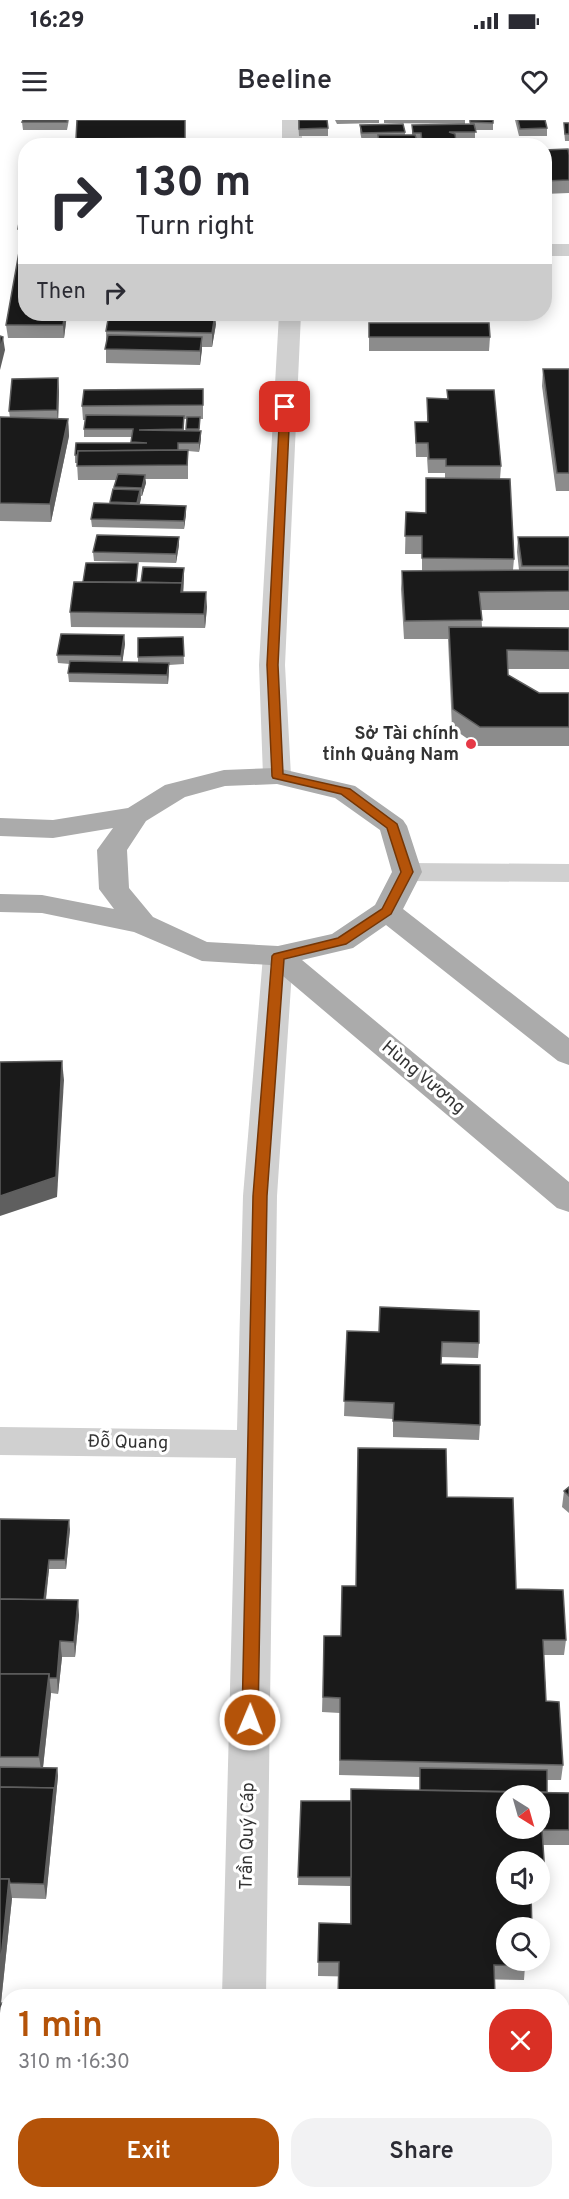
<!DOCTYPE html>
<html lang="en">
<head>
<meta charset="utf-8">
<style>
	body { margin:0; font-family:Overpass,sans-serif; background:#f2f2f3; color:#2b2b33; height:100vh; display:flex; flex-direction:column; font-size:22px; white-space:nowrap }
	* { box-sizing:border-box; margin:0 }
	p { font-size:20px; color:#7c7c81 }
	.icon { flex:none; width:33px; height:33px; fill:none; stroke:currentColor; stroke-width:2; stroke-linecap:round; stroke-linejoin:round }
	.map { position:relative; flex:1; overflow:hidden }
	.drawer { position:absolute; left:0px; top:1869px; width:570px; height:210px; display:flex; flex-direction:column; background:#fff; border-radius:24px 24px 0 0; box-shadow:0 3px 15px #0003 }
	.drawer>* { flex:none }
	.banner { position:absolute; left:18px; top:18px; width:534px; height:183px; border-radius:24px; box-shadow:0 3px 15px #0003; background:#fff; color:#2b2b33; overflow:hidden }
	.needle { width:39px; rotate:143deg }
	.tools { position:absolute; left:496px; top:1665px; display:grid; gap:12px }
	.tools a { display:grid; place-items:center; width:54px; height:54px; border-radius:50%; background:#fff; box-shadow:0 3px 15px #0003; font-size:30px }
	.pin { position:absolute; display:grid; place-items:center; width:51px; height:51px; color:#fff; margin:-26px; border-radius:12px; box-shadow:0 3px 9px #0006 }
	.me { position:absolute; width:66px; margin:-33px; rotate:1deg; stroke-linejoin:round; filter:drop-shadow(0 0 4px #0008) }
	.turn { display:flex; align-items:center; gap:21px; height:126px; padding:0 18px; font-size:27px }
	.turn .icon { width:78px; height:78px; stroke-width:2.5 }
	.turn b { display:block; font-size:42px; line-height:51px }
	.then { display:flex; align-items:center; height:57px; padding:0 18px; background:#0003; gap:12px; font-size:22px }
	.round { display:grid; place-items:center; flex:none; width:63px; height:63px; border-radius:24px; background:#f2f2f3 }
	.overview { display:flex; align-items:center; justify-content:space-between; height:102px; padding:0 18px }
	h1 { font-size:36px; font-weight:600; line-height:45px; color:#b45309 }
	.button { display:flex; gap:12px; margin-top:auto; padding:12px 18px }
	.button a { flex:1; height:69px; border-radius:24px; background:#b45309; color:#fff; font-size:24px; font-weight:600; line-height:69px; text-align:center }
	.button a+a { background:#f2f2f3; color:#2b2b33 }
	.status { display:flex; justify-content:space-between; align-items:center; height:42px; padding:0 30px; background:#fff; direction:ltr }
	.status svg { height:16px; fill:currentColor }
	header { display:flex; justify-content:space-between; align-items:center; height:78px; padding:0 18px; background:#fff; font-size:27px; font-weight:600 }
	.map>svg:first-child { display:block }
</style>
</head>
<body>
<div class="status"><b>16:29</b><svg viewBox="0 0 49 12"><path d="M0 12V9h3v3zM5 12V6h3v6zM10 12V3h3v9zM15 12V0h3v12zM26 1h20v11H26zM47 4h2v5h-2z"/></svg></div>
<header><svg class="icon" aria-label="menu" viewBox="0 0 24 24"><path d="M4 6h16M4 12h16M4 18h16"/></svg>Beeline<svg class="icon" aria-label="heart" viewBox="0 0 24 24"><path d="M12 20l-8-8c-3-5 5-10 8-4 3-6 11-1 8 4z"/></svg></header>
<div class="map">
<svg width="569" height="2079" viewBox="0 0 569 2079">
	<rect width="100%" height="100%" fill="#fff"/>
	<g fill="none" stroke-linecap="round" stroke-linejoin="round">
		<g fill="#d0d0d0" fill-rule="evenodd">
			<rect x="282" y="0" width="20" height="26"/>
			<rect x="544" y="124" width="25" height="12"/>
			<polygon points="279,194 301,194 285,545 291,656 287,662 277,664 267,662 263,656 259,545"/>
			<polygon points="407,743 569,744 569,762 407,761 397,758 392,752 397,746"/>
			<polygon points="278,826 289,829 293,836 277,1076 266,1876 222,1876 236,1338 0,1335 0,1307 237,1310 243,1076 263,836 267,829"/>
			<polygon points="218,2072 264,2072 263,2079 217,2079"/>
		</g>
		<path fill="#ababab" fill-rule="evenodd" d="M277,648L355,666L403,700L407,706L422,752L403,789L569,918V945L558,941L386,805L353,828L302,840L569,1062V1092L557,1088L270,845L202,841L134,812L42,793L0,792V774L42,775L114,789L99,769L97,730L113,708L53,718L0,716V698L53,700L128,688L165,665L224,650ZM277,664L335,678L380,710L392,752L375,785L332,814L278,826L207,822L153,797L129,768L127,730L146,701L185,677L225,666Z"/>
	</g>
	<g fill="#8c8c8c" fill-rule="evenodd">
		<polygon points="69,0 67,10 23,10 22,2"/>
		<polygon points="185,0 185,26 76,26 76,19"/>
		<polygon points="298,0 328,8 328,16 299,16"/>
		<polygon points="335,0 379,0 379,3 337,4"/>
		<polygon points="384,0 465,0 465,4 384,3"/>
		<polygon points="470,0 493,0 493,10 475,10 475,19 456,20 456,24 481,26 421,26 421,20 416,20 417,26 378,24 378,20 362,21 360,12 360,5 405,12 405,15 412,15 412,5 470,4"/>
		<polygon points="515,0 545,0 547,8 547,16 519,16"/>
		<polygon points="564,3 569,3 569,21 565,21 564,10"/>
		<polygon points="544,30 569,35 569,73 544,74"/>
		<polygon points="26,58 26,194 67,194 64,218 8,218 6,205 21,122 19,122 18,109"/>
		<polygon points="369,203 490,217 489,231 369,231"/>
		<polygon points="216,204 212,227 202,227 200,245 106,243 106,211"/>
		<polygon points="543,249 569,249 569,371 556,371 542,266"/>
		<polygon points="58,258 59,272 58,299 68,299 69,316 51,402 0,401 0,297 10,298 9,291"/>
		<path d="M203,269V299H200L199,311L201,319L199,332L188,331V359H145L146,363L142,376H141L139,384L186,386V394L184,409L92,407L91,399L110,384L116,360H78L77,343H75V335L131,323L132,317H84V309L85,300H83L82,286ZM184,299H187L186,311H184Z"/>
		<polygon points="447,270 501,346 500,359 514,439 513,450 519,450 517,432 518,417 569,417 569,490 481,490 482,507 569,508 569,549 508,549 508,555 539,573 569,573 569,626 478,626 452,608 448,519 404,519 401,469 402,451 422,451 422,434 405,434 406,392 426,393 426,358 445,358 445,353 428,353 427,337 416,337 415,302 427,302 427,278 447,279"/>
		<polygon points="179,417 179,425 176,443 94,441 93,432"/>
		<polygon points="138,443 137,462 184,456 183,472 207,487 205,508 71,507 70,492 83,462"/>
		<polygon points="124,515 125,524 122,542 138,542 138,518 183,517 184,544 169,545 168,564 69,562 68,553 70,544 58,543 57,535"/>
		<polygon points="347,1211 479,1223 478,1238 441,1237 441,1244 480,1305 479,1320 393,1317 393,1299 344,1296"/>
		<polygon points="569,1367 569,1393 562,1387 564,1371"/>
		<polygon points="447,1377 516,1469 566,1520 564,1535 544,1535 546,1581 563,1645 561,1660 547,1660 547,1672 569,1673 569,1725 543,1725 545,1755 543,1770 540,1770 540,1742 507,1742 507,1808 525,1846 524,1860 318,1856 319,1803 350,1804 350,1766 298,1765 301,1681 351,1681 420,1670 420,1657 339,1655 340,1593 322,1592 324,1516 341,1516"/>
		<polygon points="0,1399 70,1409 66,1449 49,1449 46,1480 79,1495 75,1537 62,1537 58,1574 51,1573 43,1648 57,1648 58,1656 46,1779 12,1778 1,1883 8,1884 8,1974 5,1998 0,1998"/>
		<rect x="562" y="1896" width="7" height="56"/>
	</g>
	<g fill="#5f5f5f">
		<polygon points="65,194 67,194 64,218 63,205"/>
		<polygon points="215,194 216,204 212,227 212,213"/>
		<polygon points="3,217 5,230 0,250 0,231"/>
		<polygon points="202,217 202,230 200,245 200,231"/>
		<polygon points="58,258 59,272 58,304 57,290"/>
		<polygon points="68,299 69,316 51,402 50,384"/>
		<polygon points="201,311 201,319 199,332 199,323"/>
		<polygon points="145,355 146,363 142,376 142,368"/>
		<polygon points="140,370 141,379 138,391 137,383"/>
		<polygon points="186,386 186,394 184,409 184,401"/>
		<polygon points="179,417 179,425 176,443 176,434"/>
		<polygon points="184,448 184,456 183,477 181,472"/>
		<polygon points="206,472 207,487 205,508 204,494"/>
		<polygon points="124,515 125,524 122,545 121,536"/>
		<polygon points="169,543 169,551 168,564 167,555"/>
		<polygon points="62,941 64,960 57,1077 0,1096 0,1076"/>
		<polygon points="69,1400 70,1409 66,1449 65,1440"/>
		<polygon points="49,1440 49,1449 44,1495 43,1486"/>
		<polygon points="78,1480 79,1495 75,1537 74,1522"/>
		<polygon points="60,1521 62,1537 58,1574 57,1558"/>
		<polygon points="49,1554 51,1573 42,1656 39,1637"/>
		<polygon points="57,1648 58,1656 46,1779 44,1764 54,1668"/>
		<polygon points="9,1759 12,1778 0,1892 0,1849"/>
		<polygon points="8,1929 8,1974 5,1998 2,1981"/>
		<polygon points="8,2072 12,2072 11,2079 6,2079"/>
	</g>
	<g fill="#1a1a1a" stroke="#5f5f5f" stroke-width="1.5" fill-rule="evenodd">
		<polygon points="23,0 67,0 67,2 22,2"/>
		<polygon points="77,0 185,0 185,18 76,19"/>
		<polygon points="299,0 327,0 328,8 299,9"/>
		<polygon points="470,0 493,0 493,3 470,2"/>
		<polygon points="518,0 545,0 547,8 520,9"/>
		<polygon points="564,3 569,3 569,14 565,14"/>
		<polygon points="403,4 405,12 362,13 360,5"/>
		<polygon points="474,4 476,12 449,12 455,14 456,22 422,22 421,13 413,13 412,5"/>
		<polygon points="378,15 415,15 417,21 379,22"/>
		<polygon points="416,23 417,26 375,26 375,24"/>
		<polygon points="423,24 480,24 481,26 423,26"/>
		<polygon points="568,29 569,35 569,60 544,61 544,30"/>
		<polygon points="26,58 26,108 18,109"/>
		<polygon points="21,121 26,121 26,194 65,194 63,205 6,205"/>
		<polygon points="109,194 215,194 212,213 106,211"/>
		<polygon points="369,203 489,203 490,217 369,217"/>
		<polygon points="108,215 202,217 200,231 105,229"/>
		<polygon points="0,216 3,217 0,231"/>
		<polygon points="543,249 569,249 569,353 557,353"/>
		<polygon points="58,258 57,290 9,291 12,259"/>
		<polygon points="203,269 203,285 82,286 84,270"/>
		<polygon points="447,270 494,270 501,346 446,346 446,339 429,339 428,323 416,323 415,302 428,302 427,278 448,279"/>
		<polygon points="86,295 184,296 183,309 139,310 201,311 199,323 178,323 178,330 78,331 78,335 75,335 76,323 147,323 131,322 133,309 84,309"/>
		<polygon points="0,297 68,299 50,384 0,383"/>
		<polygon points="187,297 200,297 199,309 186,309"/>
		<polygon points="188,330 187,345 77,346 78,331"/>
		<polygon points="118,354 145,355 142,368 114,367"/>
		<polygon points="426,358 510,359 514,439 422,438 422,416 405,416 406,392 426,393"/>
		<polygon points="113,369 140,370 137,383 110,382"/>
		<polygon points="94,383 186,386 184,401 91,399"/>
		<polygon points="97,415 179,417 176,434 93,432"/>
		<polygon points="518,417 569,417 569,446 522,446"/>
		<polygon points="86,443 138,443 136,462 83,462"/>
		<polygon points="143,447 184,448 182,463 141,462"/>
		<polygon points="569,450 569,471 479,472 482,500 405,501 402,451"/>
		<polygon points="74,462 182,463 181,472 206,472 204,494 70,492"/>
		<polygon points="449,507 569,508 569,531 507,530 508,555 539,573 569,573 569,607 480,607 453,589"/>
		<polygon points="61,514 124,515 121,536 57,535"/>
		<polygon points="183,517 184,536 138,537 138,518"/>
		<polygon points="70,541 169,543 167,555 68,553"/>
		<polygon points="62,941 56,1057 0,1076 0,942"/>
		<polygon points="380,1187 479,1191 479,1223 442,1222 441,1244 480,1245 480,1305 393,1301 394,1283 344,1281 347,1211 379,1212"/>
		<polygon points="358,1328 446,1329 447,1377 513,1378 516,1469 563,1470 566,1520 543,1520 546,1581 559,1582 563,1645 340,1640 340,1578 323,1577 324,1516 341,1516 342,1466 356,1466"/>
		<polygon points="569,1367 569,1376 564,1371"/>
		<polygon points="0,1399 69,1400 65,1440 49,1440 44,1480 0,1479"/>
		<polygon points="0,1479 78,1480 74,1522 60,1521 57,1558 49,1558 49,1554 0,1554"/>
		<polygon points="0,1554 49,1554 39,1637 0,1637"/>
		<polygon points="0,1647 57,1648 54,1674 54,1668 0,1667"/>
		<polygon points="420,1648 547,1650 547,1672 420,1670"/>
		<polygon points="0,1667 54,1668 44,1764 10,1763 9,1759 0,1759"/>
		<path d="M351,1669L569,1673V1710H542L545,1755H540V1742H507V1774H531L532,1808H507V1840H525V1846L494,1845L495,1876H338L339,1842H318L319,1803L351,1804ZM507,1676H540V1708H507Z"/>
		<polygon points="301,1681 351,1681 351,1757 298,1757"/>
		<polygon points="0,1759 9,1759 0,1849"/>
		<polygon points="0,1883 8,1884 8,1929 2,1981 0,1981"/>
		<rect x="562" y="1896" width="7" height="48"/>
		<polygon points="562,2037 569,2037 569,2079 324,2079 325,2072 562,2072"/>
		<polygon points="0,2045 8,2046 8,2068 6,2079 0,2079"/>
	</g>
	<polygon fill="#b45309" stroke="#753606" stroke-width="1.5" points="285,284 290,287 278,545 283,654 350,669 397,704 413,752 391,794 346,824 284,839 267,1076 258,1600 256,1605 250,1607 244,1605 242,1600 253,1076 272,836 274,834 338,818 382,789 401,752 387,708 341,674 273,658 272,656 267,545 280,287"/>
	<circle fill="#e63946" stroke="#fff" stroke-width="2" cx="471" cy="624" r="6"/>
	<g text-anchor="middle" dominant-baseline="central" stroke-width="6" stroke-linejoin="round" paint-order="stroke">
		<g font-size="18" font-weight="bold" fill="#333" stroke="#fff" text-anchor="end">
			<text x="459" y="614">Sở Tài chính<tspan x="459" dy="21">tỉnh Quảng Nam</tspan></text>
		</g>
		<g font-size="18" fill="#333" stroke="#fff">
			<text transform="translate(423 958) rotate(40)">Hùng Vương</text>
			<text transform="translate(128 1323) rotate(1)">Đỗ Quang</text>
			<text transform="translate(248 1716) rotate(-89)">Trần Quý Cáp</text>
		</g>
	</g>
</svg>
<div class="tools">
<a><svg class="needle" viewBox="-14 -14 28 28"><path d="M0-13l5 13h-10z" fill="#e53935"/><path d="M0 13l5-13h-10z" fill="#7c7c81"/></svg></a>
<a><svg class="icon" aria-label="sound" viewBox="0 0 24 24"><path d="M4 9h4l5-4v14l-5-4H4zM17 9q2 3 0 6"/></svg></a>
<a><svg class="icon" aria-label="search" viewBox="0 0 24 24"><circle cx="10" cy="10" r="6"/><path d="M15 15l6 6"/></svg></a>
</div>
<div class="pin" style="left:285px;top:287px;background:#d93025"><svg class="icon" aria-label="arrive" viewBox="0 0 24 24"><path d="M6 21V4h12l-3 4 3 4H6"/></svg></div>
<svg class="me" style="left:250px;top:1600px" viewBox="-20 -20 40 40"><circle r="17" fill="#b45309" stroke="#fff" stroke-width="3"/><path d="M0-11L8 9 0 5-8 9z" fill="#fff"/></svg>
<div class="banner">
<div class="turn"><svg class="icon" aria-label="right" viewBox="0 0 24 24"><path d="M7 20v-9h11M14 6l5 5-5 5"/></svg><div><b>130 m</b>Turn right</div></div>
<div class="then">Then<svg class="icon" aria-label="right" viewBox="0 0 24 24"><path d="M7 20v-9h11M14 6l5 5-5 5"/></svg></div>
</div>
<section class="drawer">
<div class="overview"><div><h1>1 min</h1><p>310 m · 16:30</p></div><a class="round" style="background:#d93025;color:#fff"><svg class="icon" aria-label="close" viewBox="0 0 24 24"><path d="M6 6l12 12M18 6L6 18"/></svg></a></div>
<div class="button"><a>Exit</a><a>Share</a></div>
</section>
</div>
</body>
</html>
